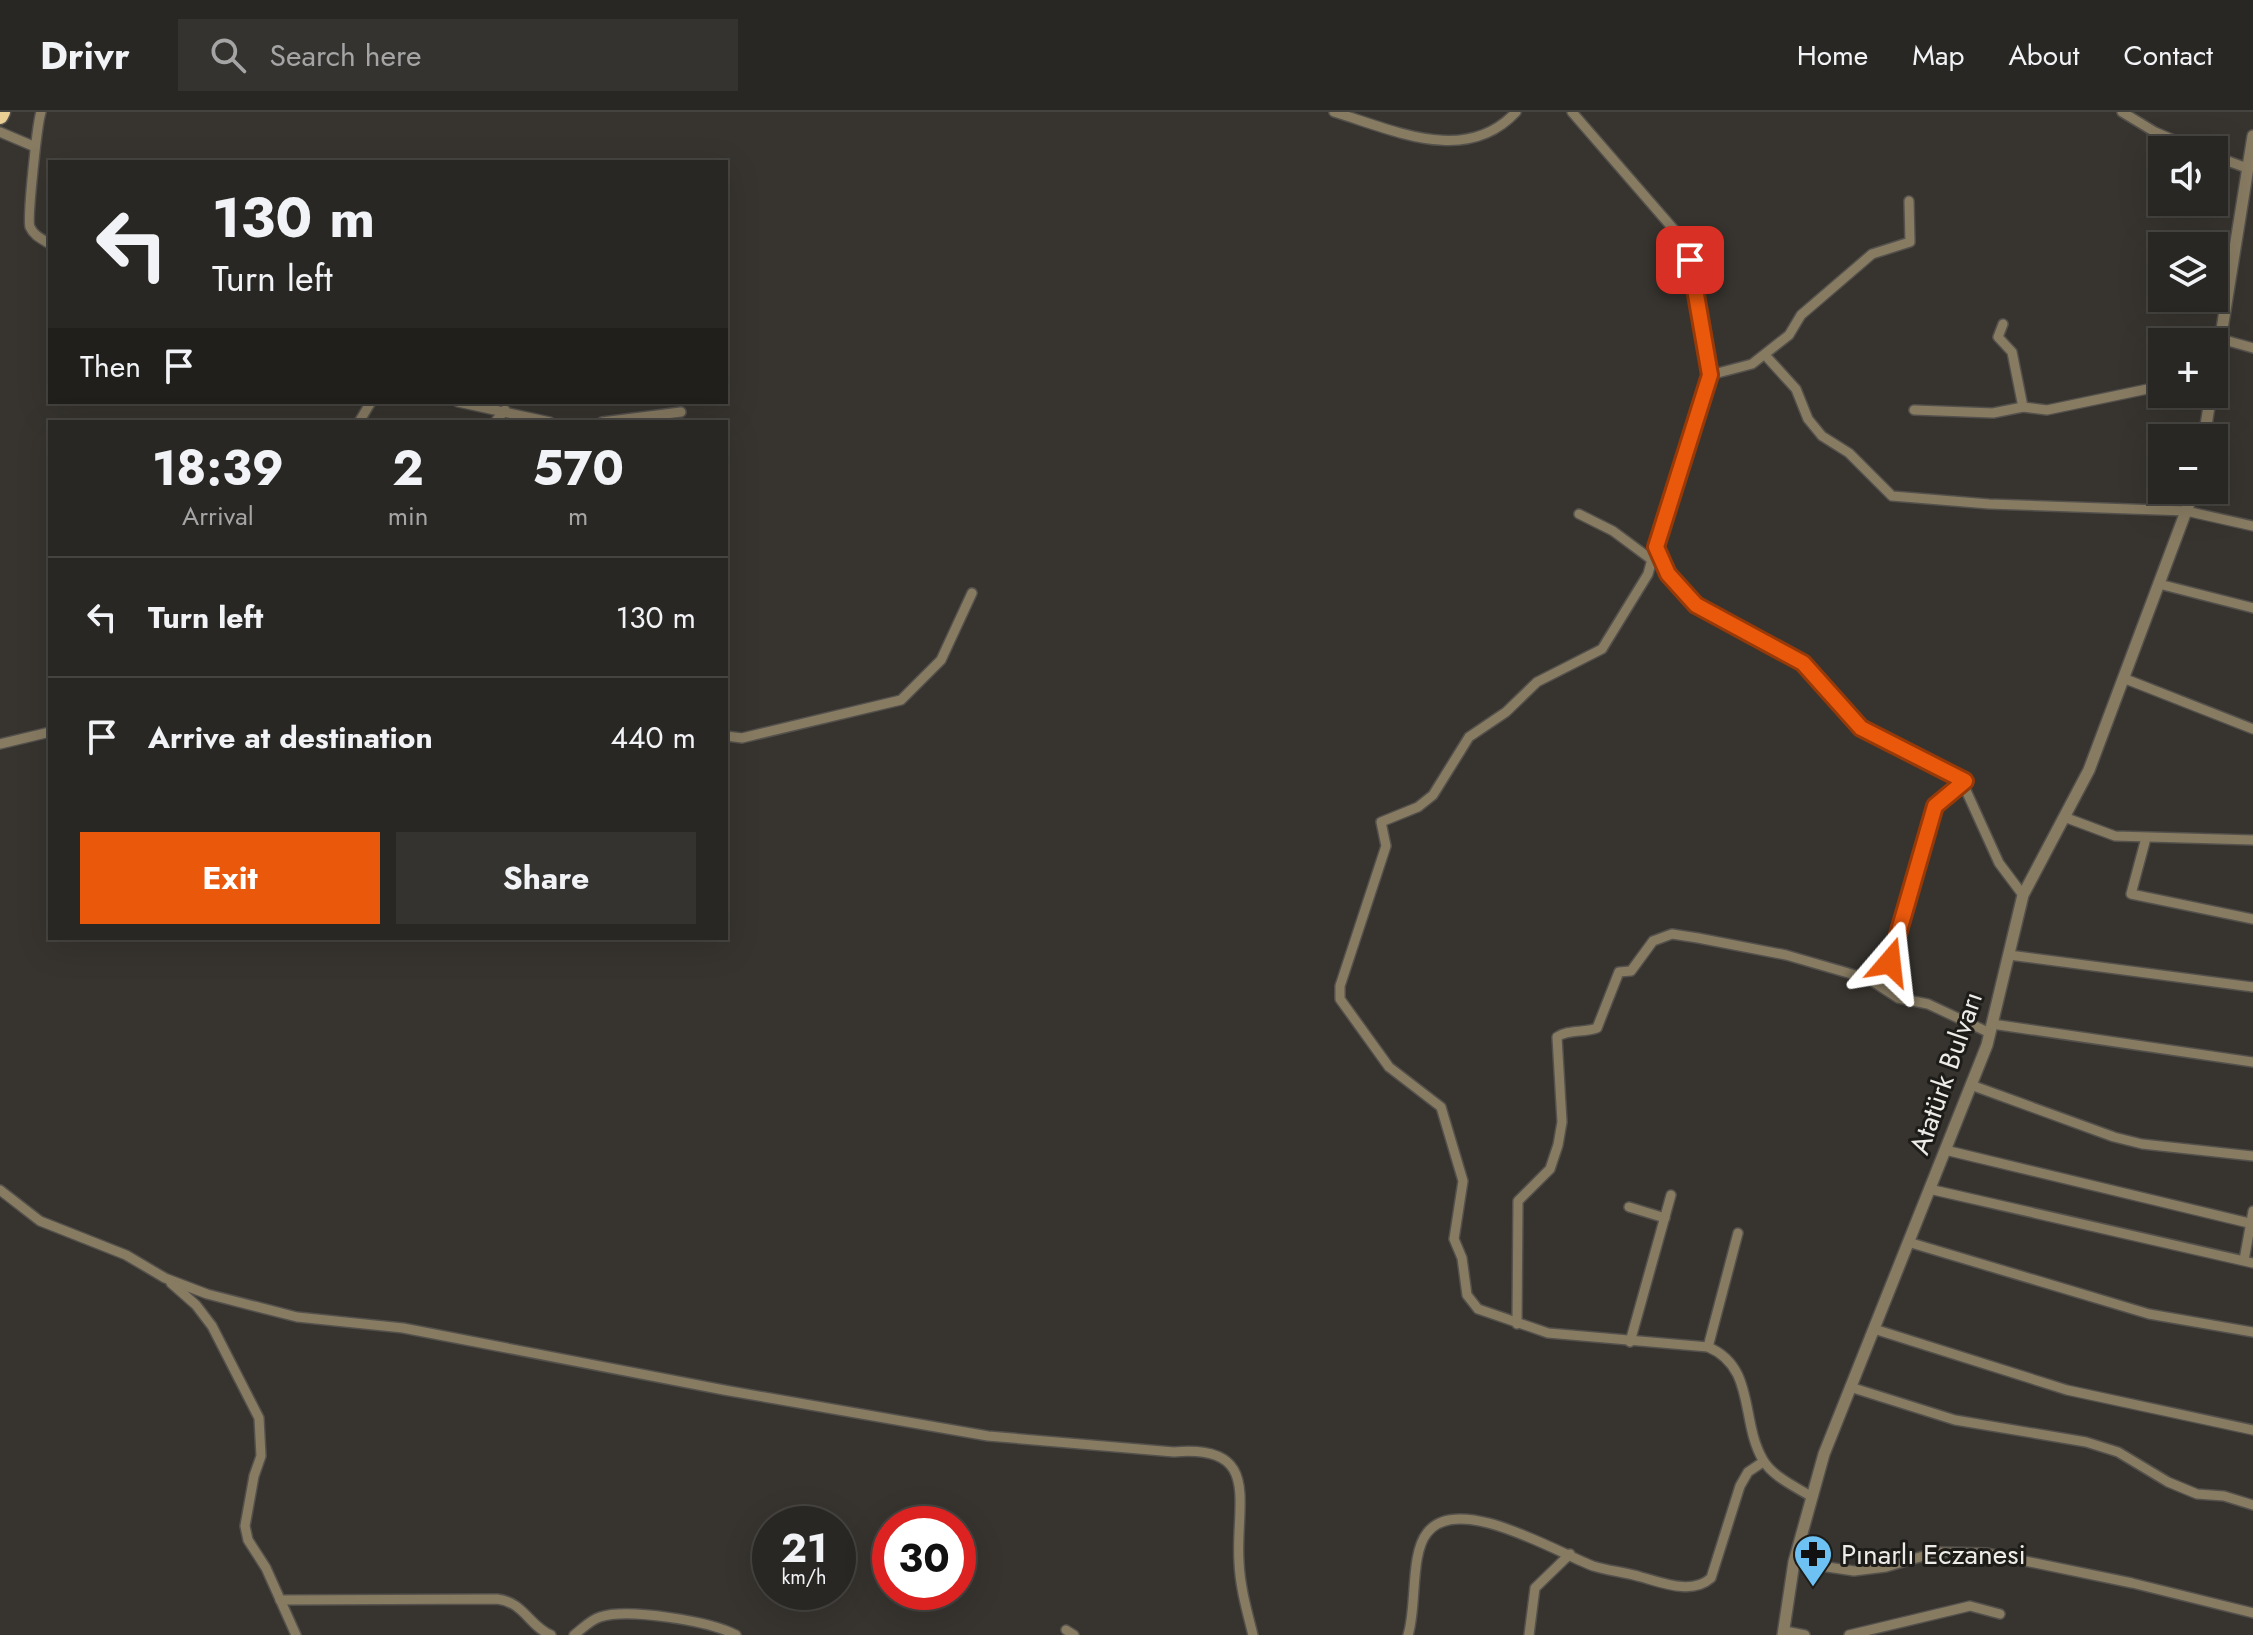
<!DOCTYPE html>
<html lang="en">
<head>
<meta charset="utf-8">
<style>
	body { margin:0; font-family:Jost,sans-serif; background:#353330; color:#f1f3f6; height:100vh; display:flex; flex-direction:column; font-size:30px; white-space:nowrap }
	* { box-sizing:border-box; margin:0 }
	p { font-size:26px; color:#a5a5a6 }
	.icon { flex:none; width:44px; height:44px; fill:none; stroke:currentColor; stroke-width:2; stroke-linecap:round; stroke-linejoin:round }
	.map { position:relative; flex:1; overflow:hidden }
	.drawer { position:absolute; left:48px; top:308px; width:680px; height:520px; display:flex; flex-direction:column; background:#292723; border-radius:0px; box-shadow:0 8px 32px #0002,0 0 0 2px #454441 }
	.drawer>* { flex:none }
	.hud { position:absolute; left:48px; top:48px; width:680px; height:244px; border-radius:0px; box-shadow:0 8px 32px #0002,0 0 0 2px #454441; background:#292723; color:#f1f3f6; overflow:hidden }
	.buttons { position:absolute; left:2148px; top:24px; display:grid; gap:16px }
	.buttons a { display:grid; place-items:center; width:80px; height:80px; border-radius:0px; background:#292723; box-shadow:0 8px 32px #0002,0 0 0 2px #454441; font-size:40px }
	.speed { position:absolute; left:752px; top:1394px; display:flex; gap:16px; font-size:40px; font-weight:700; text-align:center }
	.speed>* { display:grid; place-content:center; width:104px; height:104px; border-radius:50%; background:#292723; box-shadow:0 8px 32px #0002,0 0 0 2px #454441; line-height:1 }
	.speed small { font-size:20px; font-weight:400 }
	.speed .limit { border:12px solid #d22; background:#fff; color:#111 }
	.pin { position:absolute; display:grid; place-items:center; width:68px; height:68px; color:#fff; margin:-34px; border-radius:16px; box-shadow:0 4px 12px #0006 }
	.me { position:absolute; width:88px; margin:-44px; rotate:17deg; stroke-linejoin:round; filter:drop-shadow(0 0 6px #0008) }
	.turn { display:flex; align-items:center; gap:28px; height:168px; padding:0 32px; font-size:36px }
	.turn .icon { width:104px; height:104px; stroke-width:2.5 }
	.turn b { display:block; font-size:56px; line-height:68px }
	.then { display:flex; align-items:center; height:76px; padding:0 32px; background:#0003; gap:16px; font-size:30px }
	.eta { display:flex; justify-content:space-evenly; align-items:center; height:136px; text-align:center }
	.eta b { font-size:48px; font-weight:700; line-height:56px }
	.cta { display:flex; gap:16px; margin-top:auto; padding:16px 32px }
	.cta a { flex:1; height:92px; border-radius:0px; background:#ea580c; color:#fff; font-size:32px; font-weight:700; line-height:92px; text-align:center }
	.cta a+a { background:#353330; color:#f1f3f6 }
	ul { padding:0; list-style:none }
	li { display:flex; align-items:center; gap:24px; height:120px; padding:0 32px; border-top:2px solid #454441 }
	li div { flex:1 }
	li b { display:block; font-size:30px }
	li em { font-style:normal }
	header { display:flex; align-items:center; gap:48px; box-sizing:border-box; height:112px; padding:0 40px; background:#292723; border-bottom:2px solid #454441 }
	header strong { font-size:38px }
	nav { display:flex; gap:44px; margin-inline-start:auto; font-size:28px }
	.search { width:560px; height:72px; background:#353330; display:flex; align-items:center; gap:20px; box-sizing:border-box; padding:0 28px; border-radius:0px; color:#a5a5a6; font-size:30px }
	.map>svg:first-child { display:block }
</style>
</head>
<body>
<header>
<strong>Drivr</strong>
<div class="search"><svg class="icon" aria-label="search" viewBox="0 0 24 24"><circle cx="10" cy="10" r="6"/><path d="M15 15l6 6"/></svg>Search here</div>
<nav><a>Home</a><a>Map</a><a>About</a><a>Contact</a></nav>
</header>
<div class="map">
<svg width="2253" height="1523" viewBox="0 0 2253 1523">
	<rect width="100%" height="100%" fill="#37342f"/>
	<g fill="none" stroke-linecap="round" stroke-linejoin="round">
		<defs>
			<g id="minor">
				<path d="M41,0C37,12 27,108 30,115C34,124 42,127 50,132"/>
				<path d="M1334,0C1394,18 1466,54 1516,0"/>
				<path d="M1572,0L1683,128L1710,263L1668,389L1648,462L1602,537L1537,570L1506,600L1469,625L1433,683L1418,695L1381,710L1386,734L1340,874V887L1389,955L1441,995L1463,1069L1454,1127L1462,1146L1467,1183L1478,1197L1548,1221L1708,1235C1756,1255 1740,1309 1763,1348C1773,1365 1796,1375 1812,1385"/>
				<polyline points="2122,0 2155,20 2197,38"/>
				<polyline points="0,20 33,34"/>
				<polyline points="2214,44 2247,56"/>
				<polyline points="2003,212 1998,225 2012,240 2023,295"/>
				<polyline points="2221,227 2253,236"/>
				<polyline points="1765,243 1796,277 1808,307 1822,324 1849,341 1892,384 1989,392 2186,399 2253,414"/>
				<polyline points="1710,263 1752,252 1789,223 1801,203 1872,142 1910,130 1909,89"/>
				<polyline points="458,290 550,310"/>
				<polyline points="1914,298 1993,301 2023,295 2047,298 2162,274"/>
				<polyline points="359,310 371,290"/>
				<polyline points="495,310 505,298"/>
				<polyline points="602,310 681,300"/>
				<polyline points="1579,402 1613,419 1652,448"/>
				<polyline points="1656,435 1668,462 1696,493 1803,551 1861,616 1959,663 1999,751 2023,783"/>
				<polyline points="2159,472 2253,496"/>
				<polyline points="2123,566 2253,617"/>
				<polyline points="726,624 742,626 901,588 941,548 972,481"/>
				<polyline points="0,632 50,620"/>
				<polyline points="2064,705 2115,724 2253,728"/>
				<polyline points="2146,726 2131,782 2253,807"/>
				<polyline points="2009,843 2253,875"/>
				<polyline points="1883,875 1935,694 1965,669"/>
				<polyline points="1992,912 2253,950"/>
				<polyline points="1971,973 2114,1025 2142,1032 2253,1044"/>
				<polyline points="1945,1038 2253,1112"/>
				<polyline points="1929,1077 2253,1151"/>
				<path d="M0,1078L40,1109L126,1143L165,1166L207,1182L297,1205L403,1216L724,1278L988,1324L1174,1340C1263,1332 1235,1392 1239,1450C1240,1475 1247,1499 1253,1523"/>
				<polyline points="1629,1095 1665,1106"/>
				<polyline points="1908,1130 2149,1202 2253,1220"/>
				<polyline points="2244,1148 2253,1099"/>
				<polyline points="171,1171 196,1193 212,1214 259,1306 261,1344 254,1364 245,1414 248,1428 266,1456 296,1523"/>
				<path d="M1517,1212L1518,1089L1550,1057L1558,1033L1562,1010L1557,925C1568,917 1584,921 1597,916L1619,860L1631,859L1653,829L1672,822L1698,826L1786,843L1869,867L1898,886L1928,892L1990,921"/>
				<polyline points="1874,1217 2067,1278 2253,1318"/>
				<polyline points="1630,1230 1671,1083"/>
				<polyline points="1708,1235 1738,1121"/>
				<polyline points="1850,1275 1955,1308 2086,1330 2118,1340 2168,1370 2197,1382 2224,1384 2253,1393"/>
				<polyline points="1794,1450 1854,1459 1886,1455 1937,1440 1986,1441 2132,1471 2253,1501"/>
				<path d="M280,1488L497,1487C524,1490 529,1514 551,1523"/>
				<polyline points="1066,1518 1074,1523"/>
				<polyline points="1785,1519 1805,1523"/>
				<path d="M574,1523C582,1517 590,1508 600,1505C628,1496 710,1509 736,1523"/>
				<path d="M1408,1523C1417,1495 1410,1442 1427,1421C1458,1380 1558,1441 1593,1454C1609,1459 1625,1460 1641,1465C1663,1471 1692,1483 1711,1466L1740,1374L1748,1360L1763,1350"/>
				<polyline points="1529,1523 1535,1476 1570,1442"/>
				<polyline points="1849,1523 1970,1494 2000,1502"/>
			</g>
			<g id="tertiary">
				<polyline points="2214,267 2253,24"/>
				<polyline points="2204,326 2211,282"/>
				<polyline points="1783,1523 1794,1450 1824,1342 1987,933 2023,783 2089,658 2194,378"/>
			</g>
			<polyline id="trunk" points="0,4 2,0"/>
		</defs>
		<use href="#minor" stroke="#54514d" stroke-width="12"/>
		<use href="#tertiary" stroke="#54514d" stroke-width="14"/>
		<use href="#trunk" stroke="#54514d" stroke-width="19"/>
		<use href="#minor" stroke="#877b62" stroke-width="9"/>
		<use href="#tertiary" stroke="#877b62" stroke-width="11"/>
		<use href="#trunk" stroke="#eacf94" stroke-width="16"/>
	</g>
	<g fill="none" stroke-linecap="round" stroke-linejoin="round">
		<defs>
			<polyline id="route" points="1690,148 1710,263 1656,435 1668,462 1696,493 1803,551 1861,616 1965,669 1935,694 1890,850"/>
		</defs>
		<use href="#route" stroke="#983908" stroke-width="20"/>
		<use href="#route" stroke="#ea580c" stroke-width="14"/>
	</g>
	<defs>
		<symbol id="pharmacy-pin" viewBox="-11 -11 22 30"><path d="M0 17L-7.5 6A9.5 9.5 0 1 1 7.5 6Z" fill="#6dc2f3" stroke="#1d1c19"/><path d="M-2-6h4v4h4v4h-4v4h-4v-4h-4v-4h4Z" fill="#111"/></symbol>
	</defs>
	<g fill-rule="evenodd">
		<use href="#pharmacy-pin" x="1791" y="1420" width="44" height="60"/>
	</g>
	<g text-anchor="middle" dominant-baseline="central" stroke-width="6" stroke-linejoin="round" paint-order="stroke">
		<g font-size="28" fill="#eeece9" stroke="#1d1c19">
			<text transform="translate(1946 961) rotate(-71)">Atatürk Bulvarı</text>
		</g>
		<g font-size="28" fill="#eeece9" stroke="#1d1c19" text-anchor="start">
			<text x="1841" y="1442">Pınarlı Eczanesi</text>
		</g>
	</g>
</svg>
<div class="buttons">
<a><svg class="icon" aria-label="sound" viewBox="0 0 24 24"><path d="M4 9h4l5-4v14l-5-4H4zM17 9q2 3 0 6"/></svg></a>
<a><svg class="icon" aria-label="layers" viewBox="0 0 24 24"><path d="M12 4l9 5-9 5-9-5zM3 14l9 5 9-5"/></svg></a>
<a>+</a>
<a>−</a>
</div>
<div class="speed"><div>21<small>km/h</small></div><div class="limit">30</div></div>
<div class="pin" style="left:1690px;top:148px;background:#d93025"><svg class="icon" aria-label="arrive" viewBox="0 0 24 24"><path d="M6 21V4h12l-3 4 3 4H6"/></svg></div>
<svg class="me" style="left:1890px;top:850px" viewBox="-20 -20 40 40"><path d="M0-17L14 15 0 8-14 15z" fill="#ea580c" stroke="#fff" stroke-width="4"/></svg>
<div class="hud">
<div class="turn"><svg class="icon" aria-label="left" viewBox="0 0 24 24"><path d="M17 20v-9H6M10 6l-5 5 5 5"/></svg><div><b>130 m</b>Turn left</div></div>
<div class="then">Then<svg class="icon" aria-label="arrive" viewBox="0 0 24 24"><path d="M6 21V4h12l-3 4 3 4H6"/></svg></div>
</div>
<section class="drawer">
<div class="eta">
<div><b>18:39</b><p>Arrival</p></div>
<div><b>2</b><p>min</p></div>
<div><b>570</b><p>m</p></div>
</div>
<ul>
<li><svg class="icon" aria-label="left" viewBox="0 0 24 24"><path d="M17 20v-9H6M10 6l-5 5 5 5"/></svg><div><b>Turn left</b></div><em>130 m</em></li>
<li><svg class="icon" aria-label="arrive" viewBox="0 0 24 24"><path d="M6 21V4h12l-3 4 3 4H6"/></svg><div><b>Arrive at destination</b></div><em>440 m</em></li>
</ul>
<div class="cta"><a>Exit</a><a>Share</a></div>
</section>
</div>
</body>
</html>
